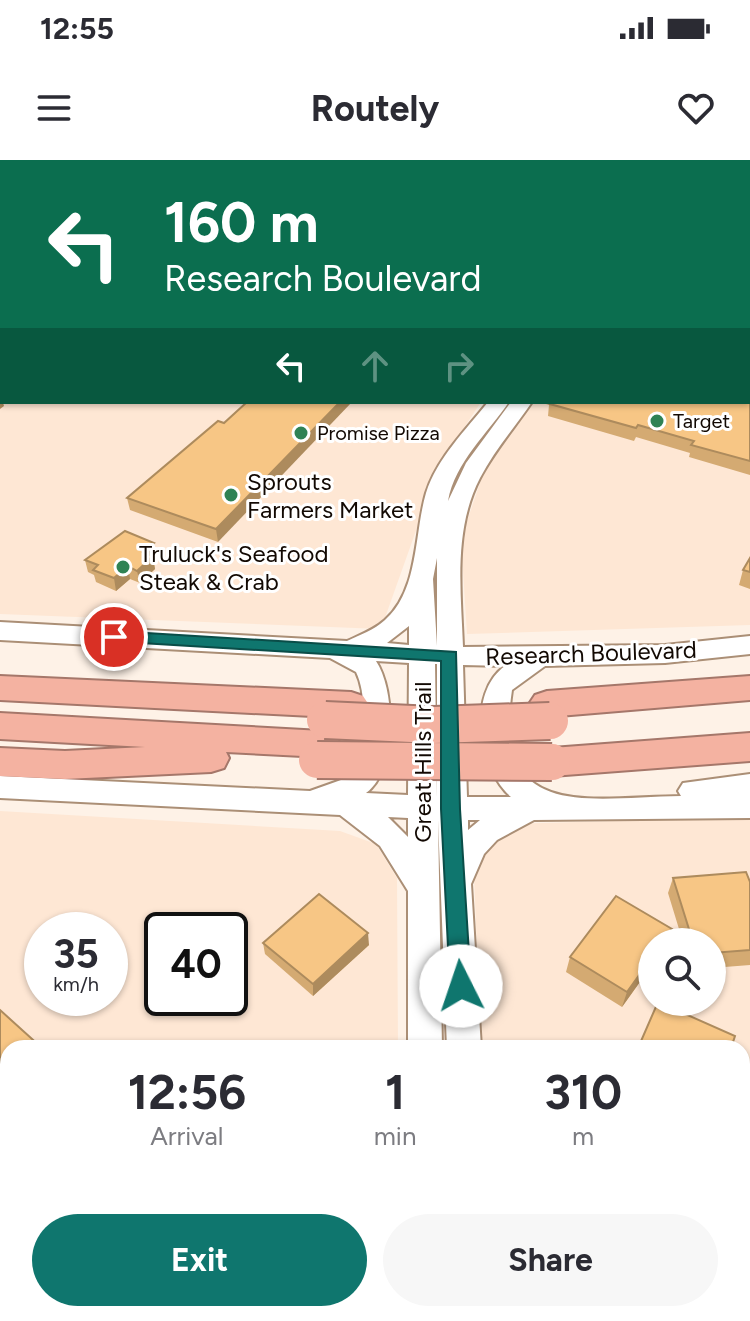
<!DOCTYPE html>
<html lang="en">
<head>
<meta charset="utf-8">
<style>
	body { margin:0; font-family:Figtree,sans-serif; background:#f7f7f7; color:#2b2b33; height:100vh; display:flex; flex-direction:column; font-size:30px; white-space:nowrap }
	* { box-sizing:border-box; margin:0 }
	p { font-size:26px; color:#7c7c81 }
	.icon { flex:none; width:44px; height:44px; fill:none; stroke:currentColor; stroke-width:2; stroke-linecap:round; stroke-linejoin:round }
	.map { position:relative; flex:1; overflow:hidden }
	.details { position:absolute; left:0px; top:880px; width:750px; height:282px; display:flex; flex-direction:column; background:#fff; border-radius:24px 24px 0 0; box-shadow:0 2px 6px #0004 }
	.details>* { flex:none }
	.guide { position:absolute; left:0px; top:0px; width:750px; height:244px; box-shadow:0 2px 6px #0004; background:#0b6e4f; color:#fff; overflow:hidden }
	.controls { position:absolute; left:638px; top:768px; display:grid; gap:16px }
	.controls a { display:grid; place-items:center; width:88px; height:88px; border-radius:50%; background:#fff; box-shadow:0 2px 6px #0004; font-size:40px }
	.speed { position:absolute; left:24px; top:752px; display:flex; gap:16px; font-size:40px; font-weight:700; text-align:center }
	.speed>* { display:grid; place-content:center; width:104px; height:104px; border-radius:50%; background:#fff; box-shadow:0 2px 6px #0004; line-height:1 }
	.speed small { font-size:20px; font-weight:400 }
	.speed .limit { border:4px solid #111; border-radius:12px; background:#fff; color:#111 }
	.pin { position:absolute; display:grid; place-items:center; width:68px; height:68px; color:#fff; margin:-34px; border:4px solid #fff; border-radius:50%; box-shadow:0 2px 8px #0007 }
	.me { position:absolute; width:88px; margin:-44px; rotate:356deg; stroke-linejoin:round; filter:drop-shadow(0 0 6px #0008) }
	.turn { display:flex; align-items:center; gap:28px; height:168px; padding:0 32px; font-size:36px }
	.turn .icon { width:104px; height:104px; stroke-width:2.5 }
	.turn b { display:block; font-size:56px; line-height:68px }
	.lanes { display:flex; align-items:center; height:76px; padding:0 32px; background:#0003; justify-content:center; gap:40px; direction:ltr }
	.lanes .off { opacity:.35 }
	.eta { display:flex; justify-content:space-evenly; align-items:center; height:136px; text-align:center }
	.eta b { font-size:48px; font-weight:700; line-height:56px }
	.primary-button { display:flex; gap:16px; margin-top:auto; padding:16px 32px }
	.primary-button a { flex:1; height:92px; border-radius:48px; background:#0f766e; color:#fff; font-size:32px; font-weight:700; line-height:92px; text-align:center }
	.primary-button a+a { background:#f7f7f7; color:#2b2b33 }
	.status { display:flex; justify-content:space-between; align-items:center; height:56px; padding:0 40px; background:#fff; direction:ltr }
	.status svg { height:22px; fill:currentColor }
	header { display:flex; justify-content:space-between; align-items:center; height:104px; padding:0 32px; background:#fff; font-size:36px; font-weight:700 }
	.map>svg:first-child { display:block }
</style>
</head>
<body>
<div class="status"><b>12:55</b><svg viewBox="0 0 49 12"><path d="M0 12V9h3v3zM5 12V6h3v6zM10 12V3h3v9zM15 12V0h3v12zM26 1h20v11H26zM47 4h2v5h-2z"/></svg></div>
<header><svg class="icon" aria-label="menu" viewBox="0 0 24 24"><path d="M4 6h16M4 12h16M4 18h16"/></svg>Routely<svg class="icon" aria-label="heart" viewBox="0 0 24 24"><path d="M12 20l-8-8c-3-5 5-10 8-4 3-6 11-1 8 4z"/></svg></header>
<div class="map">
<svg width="750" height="1161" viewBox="0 0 750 1161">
	<rect width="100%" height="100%" fill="#fef2e7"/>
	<g fill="#fee7d4" fill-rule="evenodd">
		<polygon points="535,0 750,0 750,465 467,474 461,379 486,305 532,242 748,242 748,2"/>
		<polygon points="0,167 2,242 481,242 439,306 381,469 0,454"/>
		<path d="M0,651L340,671L376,684L397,718L398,888H8V1154H399V1161H0ZM42,770H110V838H42ZM162,770H230V838H162Z"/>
		<path d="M750,657V1161H493L492,1154H742V888H481L472,665ZM652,782H712V842H652Z"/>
	</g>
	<polygon fill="#aac178" points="0,0 313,0 2,2 0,123"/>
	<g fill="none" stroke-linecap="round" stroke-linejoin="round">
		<defs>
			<polygon id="street" points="750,940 750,1012 746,1013 750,1015 750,1128 742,1125 742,943"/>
			<g id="secondary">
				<polygon points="518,0 534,0 535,2 519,2"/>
				<path d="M488,242H509C488,273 455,302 448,341L466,303L511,242H532C515,267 494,291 480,318C453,370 461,431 463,487L665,485L750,476V494L665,503L545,506L512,530C492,663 590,637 681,636L678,631L683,623L750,614V658L534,660L497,680L484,694L471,724L481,888H447L438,660L442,888H408V731L380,686L340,655L0,638V616L310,631L341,620L353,611C363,583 369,539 356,512L330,498L0,480V462L347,481C360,475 374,470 385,460C419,430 414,374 426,333C437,298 466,270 488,242ZM437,398V486L433,419ZM409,466V485L387,483ZM376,501L409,503L408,635L366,633C397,611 396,531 376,501ZM435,504H437V637ZM463,505L505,506C467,533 478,608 511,637H467ZM388,657L408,658V677ZM468,660H480L468,670Z"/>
				<rect x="409" y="1154" width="40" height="7"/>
				<polygon points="457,1154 497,1154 498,1161 458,1161"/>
			</g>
			<g id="highway">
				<polygon points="0,516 351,532 363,536 369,545 363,554 351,558 0,540"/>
				<polygon points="750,516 750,540 547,557 535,553 529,544 535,535 547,531"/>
				<polygon points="0,553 322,571 335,574 340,584 335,594 322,597 226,592 229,598 224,608 211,612 65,619 0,616 0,588 65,591 145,587 0,579"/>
				<polygon points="750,573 750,601 552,616 539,612 534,602 539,592 552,588"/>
			</g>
		</defs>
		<use href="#street" stroke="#ab8f76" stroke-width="4"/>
		<use href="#secondary" stroke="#ab8f76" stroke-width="4"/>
		<use href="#highway" stroke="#a5776a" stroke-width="4"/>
		<use href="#street" fill="#fff" fill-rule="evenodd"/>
		<use href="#secondary" fill="#fff" fill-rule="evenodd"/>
		<use href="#highway" fill="#f4b2a1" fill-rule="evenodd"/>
		<defs>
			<g id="highway-bridge">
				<polyline points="325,560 434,565 550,561"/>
				<polyline points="317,600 552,602"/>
			</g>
		</defs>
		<use href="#highway-bridge" stroke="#a5776a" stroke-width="40" stroke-linecap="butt"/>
		<use href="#highway-bridge" stroke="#f4b2a1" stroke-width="36"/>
	</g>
	<g fill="#d4aa72">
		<polygon points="375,0 499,0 500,2 376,2"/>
		<polygon points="750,0 750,116 748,115 748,2 656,2 656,1"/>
		<polygon points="750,193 750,315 689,297 690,293 636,277 634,281 548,256 549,245 540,242 748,242"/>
		<polygon points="224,263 218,382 130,350 127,338"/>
		<polygon points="154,383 156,396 153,398 155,409 140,423 130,419 116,431 96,422 94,415 88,412 85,400"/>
		<polygon points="750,398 750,429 739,425 743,410"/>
		<polygon points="673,718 750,722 750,805 712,808 712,782 683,782 668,733"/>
		<polygon points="672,769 667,782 652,782 652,805 622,847 566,812 570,797"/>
		<polygon points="263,783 369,785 313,836 265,794"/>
		<polygon points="0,850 8,888 8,996 0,987"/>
	</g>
	<g fill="#ad8b5d">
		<polygon points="360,0 374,0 374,2 358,2"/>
		<polygon points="2,211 2,230 0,232 0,213"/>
		<polygon points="0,232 4,246 0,249"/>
		<polygon points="340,242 352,242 218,382 216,369"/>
		<polygon points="154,383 156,396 153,398 155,409 140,423 137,411 143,392"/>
		<polygon points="128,406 130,419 116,431 114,418"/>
		<polygon points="672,769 667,782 662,782"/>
		<polygon points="368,773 369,785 313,836 313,824"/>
		<polygon points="652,797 652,805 622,847 627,832"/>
		<polygon points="138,1154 143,1154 142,1161 137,1161"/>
	</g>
	<g fill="#f7c685" stroke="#ad8b5d" stroke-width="2">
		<polygon points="320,0 360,0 358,2 318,2"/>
		<polygon points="383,0 424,0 425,2 383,2"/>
		<polygon points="460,0 499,0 500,2 461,2"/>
		<polygon points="659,0 750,0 750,99 748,98 748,2 658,2 656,1"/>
		<polygon points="0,182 2,183 2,211 0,213"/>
		<polygon points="748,193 750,193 750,301 691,285 694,281 638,265 636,268 550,244 551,242 748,242"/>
		<polygon points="247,242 340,242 216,369 127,338 218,261 224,263"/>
		<polygon points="125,371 154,383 143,392 153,396 137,411 128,406 114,418 93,410 98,405 85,400"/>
		<polygon points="750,398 750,412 743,410"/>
		<polygon points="746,712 750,722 750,790 712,793 712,782 693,782 673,718"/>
		<polygon points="319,734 368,773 313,824 263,783"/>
		<polygon points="616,736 672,769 662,782 652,782 652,797 627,832 570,797"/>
		<polygon points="658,842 735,876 731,888 638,888"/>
		<polygon points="0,850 42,888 8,888 8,992 0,983"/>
		<polygon points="0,1038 8,1038 8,1154 138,1154 137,1161 0,1161"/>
	</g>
	<polygon fill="#0f766e" stroke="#0a4d48" stroke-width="2" points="114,471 456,492 460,649 471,826 468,833 461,836 453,833 450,826 441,649 441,501 108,481 105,477 108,473"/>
	<g fill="#2f8254" stroke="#fff" stroke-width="3">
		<circle cx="657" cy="261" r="8"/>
		<circle cx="301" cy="273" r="8"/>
		<circle cx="231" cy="335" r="8"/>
		<circle cx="123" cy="407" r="8"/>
	</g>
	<g text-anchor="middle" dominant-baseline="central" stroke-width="6" stroke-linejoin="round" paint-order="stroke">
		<g font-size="20" fill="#120903" stroke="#fff" text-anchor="start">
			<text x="673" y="261">Target</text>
			<text x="317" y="273">Promise Pizza</text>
		</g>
		<g font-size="24" fill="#120903" stroke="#fff" text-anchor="start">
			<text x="247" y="321">Sprouts<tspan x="247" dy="28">Farmers Market</tspan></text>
			<text x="139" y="393">Truluck's Seafood<tspan x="139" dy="28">Steak &amp; Crab</tspan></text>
		</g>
		<g font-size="24" fill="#120903" stroke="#fff">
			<text transform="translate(591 493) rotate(-2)">Research Boulevard</text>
			<text transform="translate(422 602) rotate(-90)">Great Hills Trail</text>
		</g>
	</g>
</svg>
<div class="controls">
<a><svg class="icon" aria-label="search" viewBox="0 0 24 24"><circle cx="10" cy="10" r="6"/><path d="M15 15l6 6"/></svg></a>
</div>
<div class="speed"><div>35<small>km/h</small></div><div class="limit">40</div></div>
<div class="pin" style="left:114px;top:477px;background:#d93025"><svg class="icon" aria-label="arrive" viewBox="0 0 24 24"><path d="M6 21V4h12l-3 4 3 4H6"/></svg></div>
<svg class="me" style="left:461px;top:826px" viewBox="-20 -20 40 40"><circle r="19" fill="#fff"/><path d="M0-13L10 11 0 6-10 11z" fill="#0f766e"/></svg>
<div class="guide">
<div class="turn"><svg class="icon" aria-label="left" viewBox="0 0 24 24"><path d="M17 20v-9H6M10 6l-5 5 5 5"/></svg><div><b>160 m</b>Research Boulevard</div></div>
<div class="lanes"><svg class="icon" aria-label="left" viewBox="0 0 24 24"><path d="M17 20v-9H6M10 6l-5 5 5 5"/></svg><svg class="icon off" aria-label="ahead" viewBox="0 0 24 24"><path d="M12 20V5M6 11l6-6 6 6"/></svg><svg class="icon off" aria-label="right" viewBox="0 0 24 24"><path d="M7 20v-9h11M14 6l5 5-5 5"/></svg></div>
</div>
<section class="details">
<div class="eta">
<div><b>12:56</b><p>Arrival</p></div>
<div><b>1</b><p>min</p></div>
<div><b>310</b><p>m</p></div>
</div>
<div class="primary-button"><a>Exit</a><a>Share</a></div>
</section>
</div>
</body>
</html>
